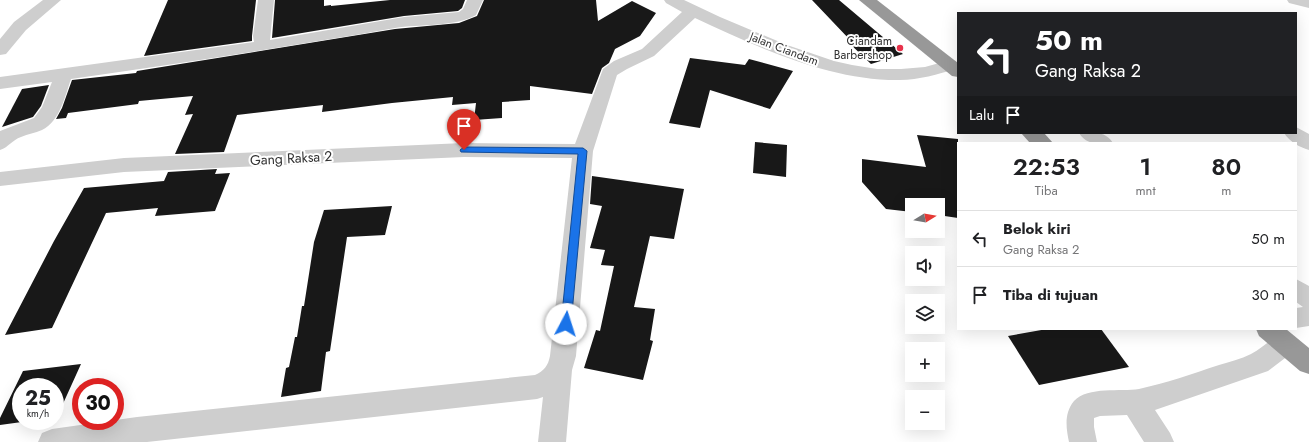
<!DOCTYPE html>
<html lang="id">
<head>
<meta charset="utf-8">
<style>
	body { margin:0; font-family:Jost,sans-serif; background:#f2f2f2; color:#202124; height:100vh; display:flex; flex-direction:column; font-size:15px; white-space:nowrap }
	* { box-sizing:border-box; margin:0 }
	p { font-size:13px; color:#757577 }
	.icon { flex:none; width:22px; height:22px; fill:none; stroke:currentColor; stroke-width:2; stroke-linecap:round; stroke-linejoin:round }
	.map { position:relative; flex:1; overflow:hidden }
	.panel { position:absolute; left:957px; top:142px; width:340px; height:188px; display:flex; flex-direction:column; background:#fff; border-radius:0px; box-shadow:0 4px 16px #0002 }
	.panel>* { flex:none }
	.banner { position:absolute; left:957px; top:12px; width:340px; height:122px; border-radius:0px; box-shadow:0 4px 16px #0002; background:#202124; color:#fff; overflow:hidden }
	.needle { width:26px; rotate:79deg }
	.buttons { position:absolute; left:905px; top:198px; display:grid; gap:8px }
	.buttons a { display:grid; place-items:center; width:40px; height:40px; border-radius:0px; background:#fff; box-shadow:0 4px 16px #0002; font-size:20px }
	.speed { position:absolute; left:12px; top:378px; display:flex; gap:8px; font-size:20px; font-weight:700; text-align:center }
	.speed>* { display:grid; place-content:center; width:52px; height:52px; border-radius:50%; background:#fff; box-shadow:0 4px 16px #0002; line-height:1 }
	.speed small { font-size:10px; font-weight:400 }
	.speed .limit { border:6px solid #d22; background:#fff; color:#111 }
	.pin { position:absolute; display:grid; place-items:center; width:34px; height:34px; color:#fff; margin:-41px -17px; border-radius:50% 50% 50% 0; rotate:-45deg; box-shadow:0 0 4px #0007 }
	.pin .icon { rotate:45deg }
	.me { position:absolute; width:44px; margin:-22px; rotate:5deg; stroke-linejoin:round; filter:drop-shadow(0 0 3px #0008) }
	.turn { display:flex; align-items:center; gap:14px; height:84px; padding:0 12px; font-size:18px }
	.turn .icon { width:52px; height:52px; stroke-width:2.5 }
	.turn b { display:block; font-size:28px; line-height:34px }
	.then { display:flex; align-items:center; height:38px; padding:0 12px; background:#0003; gap:8px; font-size:15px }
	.eta { display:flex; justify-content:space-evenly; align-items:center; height:68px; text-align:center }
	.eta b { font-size:24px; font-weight:600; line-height:28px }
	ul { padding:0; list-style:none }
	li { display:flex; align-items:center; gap:12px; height:56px; padding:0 12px; border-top:1px solid #e0e0e0 }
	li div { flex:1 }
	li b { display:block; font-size:15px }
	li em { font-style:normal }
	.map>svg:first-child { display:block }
</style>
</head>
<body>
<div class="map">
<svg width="1309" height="442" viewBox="0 0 1309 442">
	<rect width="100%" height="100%" fill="#fff"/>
	<g fill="#181818">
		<polygon points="168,0 256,0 252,36 252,41 144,56"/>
		<polygon points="275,0 324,0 324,6 331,5 331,6 390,0 465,0 462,8 458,11 404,16 272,38"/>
		<polygon points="484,0 596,0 598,21 632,1 656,13 640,36 615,49 609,63 602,68 592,94 530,86 530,100 502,102 502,118 474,120 476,103 452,105 453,97 392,103 322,112 323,105 237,115 224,152 175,154 193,114 185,115 193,96 139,101 138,104 68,113 66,118 56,119 62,108 72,80 136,73 137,71 395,29 459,23 477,16"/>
		<polygon points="812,0 839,0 903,54 871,64 848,42 851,41"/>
		<polygon points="690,58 745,65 749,59 793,71 770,109 710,90 700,128 669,123"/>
		<polygon points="49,85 41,106 33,117 2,127 22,89"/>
		<polygon points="917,135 958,139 958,218 938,215 938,205 912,205 912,212 886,209 862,182 862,159 926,167"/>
		<polygon points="755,142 787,145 786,177 753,173"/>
		<polygon points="217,169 215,174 230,173 215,211 155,216 158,208 106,213 52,328 5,335 54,241 84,188 164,181 168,172"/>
		<polygon points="592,176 684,189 674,239 650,236 634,307 655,309 650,340 653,341 643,380 584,368 596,330 600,331 614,266 601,265 605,250 590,248 602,206 590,204"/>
		<polygon points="392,206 385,235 347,237 330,351 326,352 321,391 281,397 286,368 289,367 295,337 297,337 302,306 304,306 314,242 324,210"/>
		<polygon points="1047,329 1101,329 1129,367 1039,385 1008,336"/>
		<polygon points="81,364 57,417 55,418 55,387 21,387 21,421 29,421 0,425 0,418 23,371"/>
	</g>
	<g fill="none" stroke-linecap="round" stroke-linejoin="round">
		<g fill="#cecece" fill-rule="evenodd">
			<polygon points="43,0 61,0 26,30 6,54 0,55 0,39 14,22"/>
			<path d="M258,0H274L270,40L404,17L459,12L463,9L467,0H483L476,15C457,27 418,24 395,28C288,47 180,63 71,79C65,96 60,121 42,130C35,133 28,134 21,137C12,140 9,147 0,150V131L34,118L42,107L52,82L0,89V77L254,42L253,36Z"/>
			<path d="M664,0H684L720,17L787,45L834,61L852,65L877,69H901L925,67L950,60L956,61L958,66L956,69C938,74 919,80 900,80C830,81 757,47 695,18L654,56L627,69L617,75L593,151L576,356L572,370L566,442H538L543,397L537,399L147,442H38L42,433L52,429L137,417L535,375C544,371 548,366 550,356L572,158L464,157L124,172L0,186V172L124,158L464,143L575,144L603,69L614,61L642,49L682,12L666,3Z"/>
			<polygon points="1287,0 1309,0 1309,8 1289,3"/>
			<path d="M1296,127L1309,134V150C1299,147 1290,142 1284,133H1296Z"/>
			<path d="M1079,133C1093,133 1105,130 1113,143C1099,143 1087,146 1079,133Z"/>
			<polygon points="1296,279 1309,286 1309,326 1296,328 1296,308 1303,307 1296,302"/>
			<path d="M1284,333L1293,336L1297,344L1293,352L1268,371L1155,410L1170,433L1174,442H1144L1127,415L1100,416L1094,418V427L1097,442H1069C1066,428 1064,413 1074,401C1088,386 1121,392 1139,389C1166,383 1192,374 1219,365C1229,362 1241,359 1251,354C1263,348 1271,338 1284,333Z"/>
		</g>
		<g fill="#989898" fill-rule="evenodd">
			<polygon points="859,0 877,0 958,63 958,77 952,76"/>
			<polygon points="1021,133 1044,133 1053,143 1030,143"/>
			<polygon points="1256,329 1286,329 1309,348 1309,374 1300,371 1259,336"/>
		</g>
	</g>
	<polygon fill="#1a73e8" stroke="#114b97" points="464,147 583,148 587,151 571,324 570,327 566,328 563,327 561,324 578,154 461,152 460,150"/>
	<circle fill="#e8324b" stroke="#fff" stroke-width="1.5" cx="900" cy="48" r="4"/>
	<g text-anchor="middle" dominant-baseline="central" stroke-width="4" stroke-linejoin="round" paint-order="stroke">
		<g font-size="12" fill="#313131" stroke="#fff" text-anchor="end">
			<text x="892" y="41">Ciandam<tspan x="892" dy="14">Barbershop</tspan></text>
		</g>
		<g font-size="12" fill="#313131" stroke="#fff">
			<text transform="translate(784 49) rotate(21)">Jalan Ciandam</text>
		</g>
		<g font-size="14" fill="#313131" stroke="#fff">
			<text transform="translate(291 158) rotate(-3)">Gang Raksa 2</text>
		</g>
	</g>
</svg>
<div class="buttons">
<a><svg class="needle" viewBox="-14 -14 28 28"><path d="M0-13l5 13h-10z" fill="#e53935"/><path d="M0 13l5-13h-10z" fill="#757577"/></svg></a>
<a><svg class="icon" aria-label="sound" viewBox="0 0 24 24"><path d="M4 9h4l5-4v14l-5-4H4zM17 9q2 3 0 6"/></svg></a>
<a><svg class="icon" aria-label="layers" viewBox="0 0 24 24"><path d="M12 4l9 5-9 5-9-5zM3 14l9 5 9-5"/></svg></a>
<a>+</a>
<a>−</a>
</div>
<div class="speed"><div>25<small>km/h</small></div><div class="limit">30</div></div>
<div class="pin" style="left:464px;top:150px;background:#d93025"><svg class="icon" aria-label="arrive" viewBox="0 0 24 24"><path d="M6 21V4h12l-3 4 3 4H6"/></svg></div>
<svg class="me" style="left:566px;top:324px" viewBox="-20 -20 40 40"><circle r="19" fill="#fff"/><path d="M0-13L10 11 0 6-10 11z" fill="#1a73e8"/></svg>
<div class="banner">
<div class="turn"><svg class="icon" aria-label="left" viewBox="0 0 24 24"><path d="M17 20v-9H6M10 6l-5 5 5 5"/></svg><div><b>50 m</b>Gang Raksa 2</div></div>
<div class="then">Lalu<svg class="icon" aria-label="arrive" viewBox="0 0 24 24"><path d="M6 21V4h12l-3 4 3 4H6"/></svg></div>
</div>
<section class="panel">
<div class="eta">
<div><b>22:53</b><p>Tiba</p></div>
<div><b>1</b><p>mnt</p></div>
<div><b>80</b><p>m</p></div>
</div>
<ul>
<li><svg class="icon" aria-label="left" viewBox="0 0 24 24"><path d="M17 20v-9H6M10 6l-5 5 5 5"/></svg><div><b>Belok kiri</b><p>Gang Raksa 2</p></div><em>50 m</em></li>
<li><svg class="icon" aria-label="arrive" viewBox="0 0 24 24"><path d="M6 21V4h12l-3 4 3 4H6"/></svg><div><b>Tiba di tujuan</b></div><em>30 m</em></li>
</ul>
</section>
</div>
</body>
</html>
